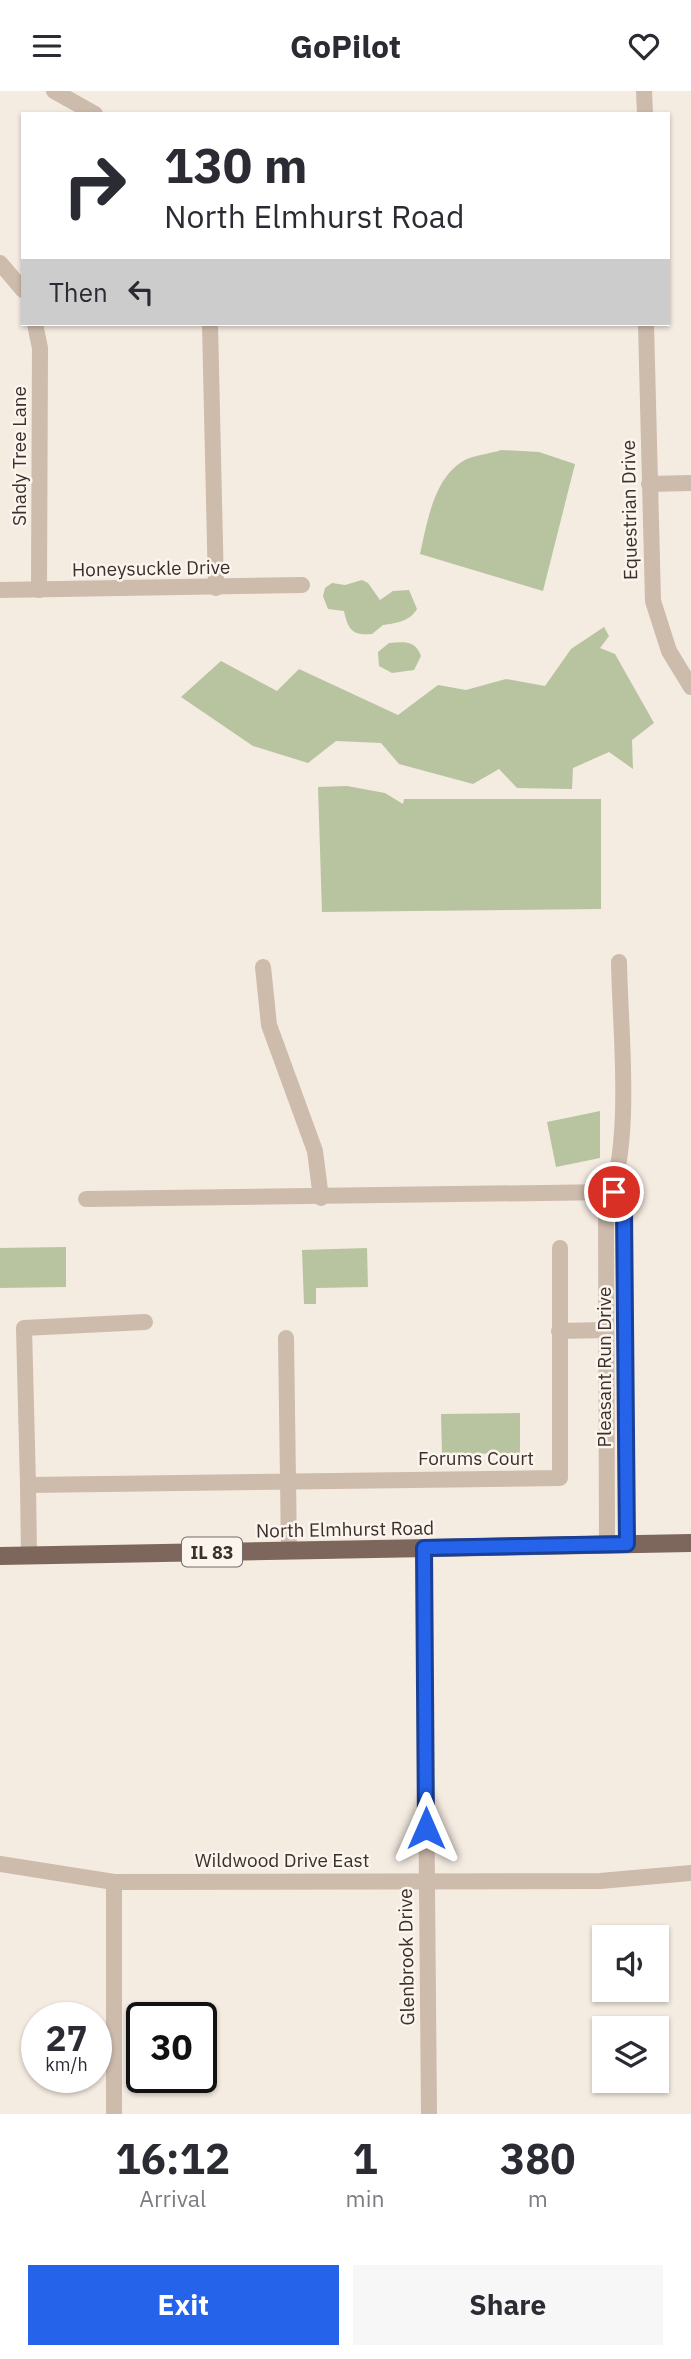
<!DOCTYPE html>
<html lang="en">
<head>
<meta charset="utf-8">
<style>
	body { margin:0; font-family:"IBM Plex Sans",sans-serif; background:#f7f7f7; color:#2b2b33; height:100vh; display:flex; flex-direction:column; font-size:26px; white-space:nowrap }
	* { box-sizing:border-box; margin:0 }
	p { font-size:23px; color:#7c7c81 }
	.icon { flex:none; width:38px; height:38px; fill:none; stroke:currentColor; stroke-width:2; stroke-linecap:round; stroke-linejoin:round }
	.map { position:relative; height:2023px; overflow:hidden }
	.sheet { display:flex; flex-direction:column; background:#fff; flex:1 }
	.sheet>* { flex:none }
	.banner { position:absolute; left:21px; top:21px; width:649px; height:214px; border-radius:0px; box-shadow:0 2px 5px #0004; background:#fff; color:#2b2b33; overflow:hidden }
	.fabs { position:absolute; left:592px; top:1834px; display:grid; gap:14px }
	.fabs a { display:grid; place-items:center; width:77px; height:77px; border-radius:0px; background:#fff; box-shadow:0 2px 5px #0004; font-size:35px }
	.speed { position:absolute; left:21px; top:1911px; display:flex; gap:14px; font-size:35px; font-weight:700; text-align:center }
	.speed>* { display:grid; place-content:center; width:91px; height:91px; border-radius:50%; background:#fff; box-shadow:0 2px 5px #0004; line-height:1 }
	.speed small { font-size:18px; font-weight:400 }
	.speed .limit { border:4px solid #111; border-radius:10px; background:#fff; color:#111 }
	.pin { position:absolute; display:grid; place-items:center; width:60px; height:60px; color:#fff; margin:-30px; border:4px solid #fff; border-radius:50%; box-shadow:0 2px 7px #0007 }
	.me { position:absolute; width:77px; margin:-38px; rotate:0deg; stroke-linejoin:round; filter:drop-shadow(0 0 5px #0008) }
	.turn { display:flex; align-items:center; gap:24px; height:147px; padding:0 28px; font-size:32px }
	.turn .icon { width:91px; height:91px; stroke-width:2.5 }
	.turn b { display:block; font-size:49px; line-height:60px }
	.then { display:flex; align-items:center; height:66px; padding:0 28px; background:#0003; gap:14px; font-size:26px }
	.eta { display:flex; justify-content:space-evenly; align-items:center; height:119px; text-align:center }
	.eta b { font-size:42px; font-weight:700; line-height:49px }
	.action { display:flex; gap:14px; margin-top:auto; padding:14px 28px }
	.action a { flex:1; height:80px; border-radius:0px; background:#2563eb; color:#fff; font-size:28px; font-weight:700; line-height:80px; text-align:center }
	.action a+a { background:#f7f7f7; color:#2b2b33 }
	header { display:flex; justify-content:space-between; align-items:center; height:91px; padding:0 28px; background:#fff; font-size:32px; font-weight:700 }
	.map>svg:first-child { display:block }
</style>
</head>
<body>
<header><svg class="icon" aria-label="menu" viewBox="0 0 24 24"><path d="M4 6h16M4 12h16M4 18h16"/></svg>GoPilot<svg class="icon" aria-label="heart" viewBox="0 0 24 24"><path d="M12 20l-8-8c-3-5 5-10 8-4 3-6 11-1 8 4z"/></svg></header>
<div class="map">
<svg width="691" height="2023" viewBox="0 0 691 2023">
	<rect width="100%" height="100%" fill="#f4ebe1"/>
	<g fill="#b8c4a0">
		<path d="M501,359L539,361L575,373L543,500L420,463C427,433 433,388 463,370C473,364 490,363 501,359Z"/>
		<path d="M362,489L368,492L380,509L393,500L409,499L417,518C409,531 396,532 383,534L372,543C352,545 348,538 344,520L328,518L323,505L325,497L332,492L345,494Z"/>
		<polygon points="604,536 609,545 600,557 615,563 654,632 632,649 633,678 609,661 573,677 572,698 517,697 499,678 473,693 399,673 381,652 336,650 308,672 253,655 181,606 221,570 277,600 299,578 398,624 438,594 466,599 506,588 545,595 571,558"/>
		<path d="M389,552C404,551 415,549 421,565L414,579L392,582L379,575L378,561Z"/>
		<polygon points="347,695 385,702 403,713 404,708 601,708 601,818 322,821 318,696"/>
		<polygon points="600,1020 600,1067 556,1076 547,1031"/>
		<polygon points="66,1156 66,1196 0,1197 0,1157"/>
		<polygon points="367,1157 368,1196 316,1197 316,1213 304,1213 302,1159"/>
		<polygon points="520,1322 520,1362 442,1363 441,1323"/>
	</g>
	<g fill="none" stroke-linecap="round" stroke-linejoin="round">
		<g stroke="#cdbbac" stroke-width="16">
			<polyline points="54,0 95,23"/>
			<polyline points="644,0 645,23"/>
			<polyline points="0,172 23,199"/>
			<polyline points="35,233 40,257 39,499"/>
			<polyline points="210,233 216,497"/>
			<polyline points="646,233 653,510 669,560 691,596"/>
			<polyline points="649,393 691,392"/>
			<polyline points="0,499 302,494"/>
			<polyline points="263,876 269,934 315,1060 321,1107"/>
			<polyline points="613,1101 624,1118 627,1453"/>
			<polyline points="86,1108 613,1101"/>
			<polyline points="145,1231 24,1237 28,1394 560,1387 560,1157"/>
			<polyline points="559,1240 606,1239"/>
			<polyline points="286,1247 289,1460"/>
			<polyline points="28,1394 29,1465"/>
			<path d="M607,1453L606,1118C634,1054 620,941 619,871"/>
			<polyline points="424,1457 429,2023"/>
			<polyline points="0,1773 114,1791 600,1790 691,1782"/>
			<polyline points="114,1791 114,2023"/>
		</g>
		<polyline stroke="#7d675c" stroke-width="18" points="0,1465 691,1452"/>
	</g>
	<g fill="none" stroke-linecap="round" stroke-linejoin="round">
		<defs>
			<polyline id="route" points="426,1737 424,1457 627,1453 624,1118 614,1101"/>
		</defs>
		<use href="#route" stroke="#184099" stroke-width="18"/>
		<use href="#route" stroke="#2563eb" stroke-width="12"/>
	</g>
	<g text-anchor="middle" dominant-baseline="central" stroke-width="5" stroke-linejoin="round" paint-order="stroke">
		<rect fill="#fbf5ee" stroke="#756b66" stroke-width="2" x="182" y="1446.5" width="60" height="29" rx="5"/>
		<g font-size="18" font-weight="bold" fill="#3b302b">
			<text x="212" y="1461">IL 83</text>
		</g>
		<g font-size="19" fill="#3b302b" stroke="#fbf5ee">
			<text transform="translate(19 365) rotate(-90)">Shady Tree Lane</text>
			<text transform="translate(629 419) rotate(-91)">Equestrian Drive</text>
			<text transform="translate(151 477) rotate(-1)">Honeysuckle Drive</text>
			<text transform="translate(604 1276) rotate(-90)">Pleasant Run Drive</text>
			<text x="476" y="1367">Forums Court</text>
			<text transform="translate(345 1438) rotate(-1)">North Elmhurst Road</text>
			<text x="282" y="1769">Wildwood Drive East</text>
			<text transform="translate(406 1866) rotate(-91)">Glenbrook Drive</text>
		</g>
	</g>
</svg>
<div class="fabs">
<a><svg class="icon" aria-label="sound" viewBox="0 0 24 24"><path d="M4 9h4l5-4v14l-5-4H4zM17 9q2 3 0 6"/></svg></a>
<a><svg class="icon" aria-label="layers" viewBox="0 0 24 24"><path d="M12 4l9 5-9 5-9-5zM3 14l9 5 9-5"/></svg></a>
</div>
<div class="speed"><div>27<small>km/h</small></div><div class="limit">30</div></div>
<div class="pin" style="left:614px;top:1101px;background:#d93025"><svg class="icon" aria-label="arrive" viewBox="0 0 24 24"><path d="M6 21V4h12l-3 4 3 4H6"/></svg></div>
<svg class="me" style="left:426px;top:1737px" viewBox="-20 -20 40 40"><path d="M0-17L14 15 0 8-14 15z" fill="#2563eb" stroke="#fff" stroke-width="4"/></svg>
<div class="banner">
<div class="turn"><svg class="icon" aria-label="right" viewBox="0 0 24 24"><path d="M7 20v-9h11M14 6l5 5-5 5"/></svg><div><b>130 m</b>North Elmhurst Road</div></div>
<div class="then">Then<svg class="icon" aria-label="left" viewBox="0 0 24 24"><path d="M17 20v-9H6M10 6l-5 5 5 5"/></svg></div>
</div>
</div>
<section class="sheet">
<div class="eta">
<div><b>16:12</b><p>Arrival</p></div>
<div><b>1</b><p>min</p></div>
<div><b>380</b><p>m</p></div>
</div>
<div class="action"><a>Exit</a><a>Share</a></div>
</section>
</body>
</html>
